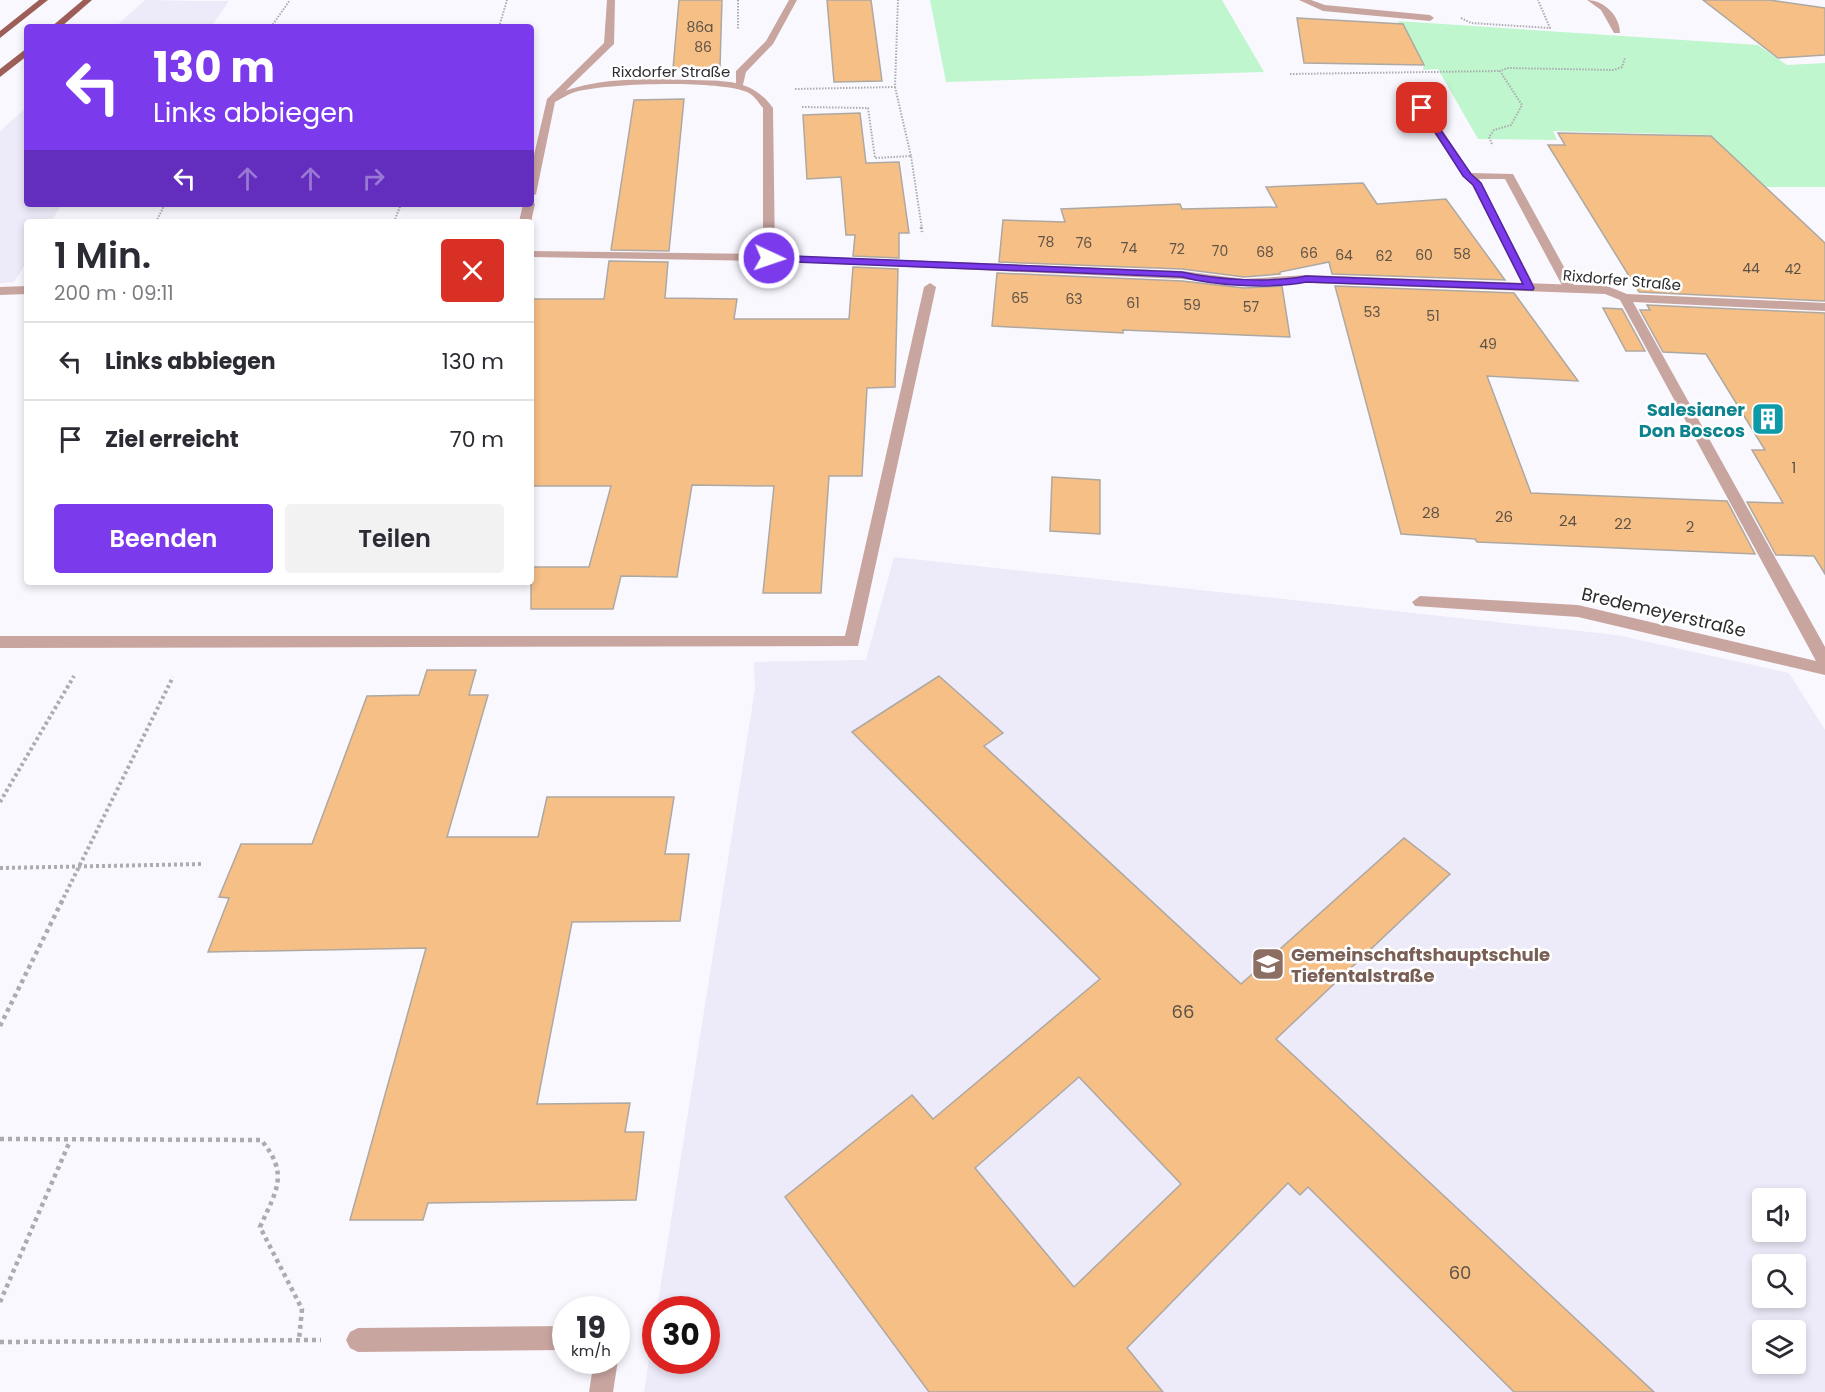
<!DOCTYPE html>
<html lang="de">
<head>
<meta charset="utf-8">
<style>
	body { margin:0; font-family:Poppins,sans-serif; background:#f2f2f3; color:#2b2b33; height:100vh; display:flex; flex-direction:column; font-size:22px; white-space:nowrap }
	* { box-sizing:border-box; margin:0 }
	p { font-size:20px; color:#7c7c81 }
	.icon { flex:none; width:33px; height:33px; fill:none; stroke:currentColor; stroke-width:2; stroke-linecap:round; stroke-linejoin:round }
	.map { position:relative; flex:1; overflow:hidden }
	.side { position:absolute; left:24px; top:219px; width:510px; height:366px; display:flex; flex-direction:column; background:#fff; border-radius:6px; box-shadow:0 3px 9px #0003 }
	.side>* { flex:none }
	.hud { position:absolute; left:24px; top:24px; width:510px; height:183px; border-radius:6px; box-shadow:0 3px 9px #0003; background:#7c3aed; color:#fff; overflow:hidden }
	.tools { position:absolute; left:1752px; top:1188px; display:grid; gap:12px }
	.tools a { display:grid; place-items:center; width:54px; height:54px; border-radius:6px; background:#fff; box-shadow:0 3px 9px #0003; font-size:30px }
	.speed { position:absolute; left:552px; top:1296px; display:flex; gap:12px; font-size:30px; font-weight:700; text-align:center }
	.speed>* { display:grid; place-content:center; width:78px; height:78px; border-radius:50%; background:#fff; box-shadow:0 3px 9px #0003; line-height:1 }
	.speed small { font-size:15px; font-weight:400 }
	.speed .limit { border:9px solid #d22; background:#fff; color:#111 }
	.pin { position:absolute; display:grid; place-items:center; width:51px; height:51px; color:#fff; margin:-26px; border-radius:12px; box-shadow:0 3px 9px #0006 }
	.me { position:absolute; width:66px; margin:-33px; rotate:93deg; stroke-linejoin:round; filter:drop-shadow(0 0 4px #0008) }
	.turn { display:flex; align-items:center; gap:21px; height:126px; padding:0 30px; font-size:27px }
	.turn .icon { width:78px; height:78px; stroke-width:2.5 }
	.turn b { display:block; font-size:42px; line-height:51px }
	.lanes { display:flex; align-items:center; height:57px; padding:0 30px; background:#0003; justify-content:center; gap:30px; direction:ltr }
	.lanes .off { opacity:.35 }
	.round { display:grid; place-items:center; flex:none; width:63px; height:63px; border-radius:6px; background:#f2f2f3 }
	.summary { display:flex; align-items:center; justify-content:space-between; height:102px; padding:0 30px }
	h1 { font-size:36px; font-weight:600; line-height:45px }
	.action { display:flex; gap:12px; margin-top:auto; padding:12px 30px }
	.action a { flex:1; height:69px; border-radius:6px; background:#7c3aed; color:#fff; font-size:24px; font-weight:600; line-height:69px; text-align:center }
	.action a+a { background:#f2f2f3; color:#2b2b33 }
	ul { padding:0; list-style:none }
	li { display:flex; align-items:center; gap:18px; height:78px; padding:0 30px; border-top:2px solid #e1e1e2 }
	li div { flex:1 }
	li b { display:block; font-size:22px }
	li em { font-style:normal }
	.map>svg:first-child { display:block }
</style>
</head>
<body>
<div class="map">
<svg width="1825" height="1392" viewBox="0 0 1825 1392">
	<rect width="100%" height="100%" fill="#faf8ff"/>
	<g fill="#edeaf9" fill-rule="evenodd">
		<polygon points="145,0 197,1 229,1 211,27 115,27"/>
		<polygon points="27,107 27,204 62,204 51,222 27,222 27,261 14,282 0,283 0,131"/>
		<path d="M894,557L1617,635L1789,673L1825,730V1392H644L655,1320L656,1360H706V1310L657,1309L755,689L754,662L866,660ZM1762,1198H1796V1232H1762ZM1762,1264H1796V1298H1762ZM1762,1330H1796V1364H1762Z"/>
	</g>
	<g fill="#bff6cd">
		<polygon points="930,0 1222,0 1264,72 946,82"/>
		<polygon points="1397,21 1758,45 1787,65 1825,63 1825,187 1765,187 1708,135 1553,131 1557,140 1478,139 1438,69 1423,70 1424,65 1405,28"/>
	</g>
	<g fill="#f5bf86" stroke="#aea8a2" stroke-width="1.5" fill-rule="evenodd">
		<polygon points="679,0 722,0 720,67 673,69"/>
		<polygon points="827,0 871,0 882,81 834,82"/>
		<polygon points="1703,0 1769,0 1825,8 1825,55 1778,58"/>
		<polygon points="1297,18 1403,24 1424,65 1304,63"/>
		<polygon points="684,99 669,251 611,250 634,100"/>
		<polygon points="860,113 866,163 899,162 909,233 899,233 899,258 853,256 855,235 846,235 841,177 807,179 803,115"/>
		<polygon points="1558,133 1711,136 1825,243 1825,301 1639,292 1548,145 1565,145"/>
		<polygon points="1363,183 1377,204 1446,199 1505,280 1332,274 1329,262 1280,272 1280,274 1244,277 1182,269 999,262 1003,220 1065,222 1061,209 1180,204 1182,209 1277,207 1266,187"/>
		<polygon points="609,261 668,262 665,298 737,299 734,319 849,319 853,267 898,269 895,387 867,388 862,476 829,476 821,593 763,593 774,486 692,485 677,577 621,576 613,609 531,609 531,567 589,567 611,486 531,486 531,299 604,299"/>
		<polygon points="997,273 1182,281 1244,288 1282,286 1290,337 1123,330 1123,333 992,326"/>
		<polygon points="1335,286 1514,293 1578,381 1487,376 1531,493 1727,501 1755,554 1477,542 1475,539 1401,534"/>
		<polygon points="1647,305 1825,313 1825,574 1814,556 1776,555 1747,502 1783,503 1752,450 1765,450 1706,354 1663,352 1640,310 1650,310"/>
		<polygon points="1603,308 1622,309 1645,351 1626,351"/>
		<polygon points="1052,477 1100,480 1100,534 1050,531"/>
		<polygon points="427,670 476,670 469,695 488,695 447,837 538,837 547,797 674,797 665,854 689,854 680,921 572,922 537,1104 630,1103 625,1132 644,1132 636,1200 428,1203 423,1220 350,1220 426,948 208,952 229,898 219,897 241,844 312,844 367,696 419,695"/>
		<path d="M939,676L1003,733L984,746L1241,984L1404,838L1450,874L1276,1039L1654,1392H1514L1308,1187L1300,1195L1288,1183L1127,1348L1163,1392H929L785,1197L912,1095L933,1119L1100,979L852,732ZM1079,1077L1181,1184L1074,1287L975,1168Z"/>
	</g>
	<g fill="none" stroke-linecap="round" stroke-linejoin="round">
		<g stroke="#acabb0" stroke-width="2" stroke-dasharray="1.5 1.5" stroke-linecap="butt">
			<polyline points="738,0 738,29"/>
			<polyline points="1461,18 1471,23 1550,28 1538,0"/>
			<polyline points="271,27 290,0"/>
			<polyline points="499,27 507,0"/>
			<polyline points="1290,74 1500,71"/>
			<polyline points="895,87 911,156"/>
			<polyline points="795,89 895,87 898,0"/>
			<polyline points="802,107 868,108 875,158 911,156 922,229"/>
			<polyline points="1492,144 1489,137 1494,130 1511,125 1522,105 1500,71 1508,68 1614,70 1622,67 1625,58"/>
			<polyline points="156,222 165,204"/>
			<polyline points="394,222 401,204"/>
		</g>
		<polyline stroke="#acabb0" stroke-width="3" stroke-dasharray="2 2" stroke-linecap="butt" points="921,227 922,232"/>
		<g stroke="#acabb0" stroke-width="4" stroke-dasharray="3 3" stroke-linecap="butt">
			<polyline points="0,802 74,676"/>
			<polyline points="0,868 204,864"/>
			<polyline points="61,903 173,677"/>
		</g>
		<g stroke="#acabb0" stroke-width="4.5" stroke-dasharray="4 4" stroke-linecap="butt">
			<polyline points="0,1026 62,901"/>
			<path d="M0,1139L261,1140C290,1174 276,1191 260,1227L302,1309L299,1340"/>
			<polyline points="0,1302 70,1141"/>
			<polyline points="0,1342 321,1340"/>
		</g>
		<g fill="#c9a5a0" fill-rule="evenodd">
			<polygon points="607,0 615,0 614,44 553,103 547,103 547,99 604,43"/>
			<polygon points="789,0 797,0 773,44 746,72 742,89 736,89 736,71 766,41"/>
			<polygon points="1299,0 1311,0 1325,5 1430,15 1434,18 1430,21 1323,11"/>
			<path d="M1587,0C1604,0 1620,16 1620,33H1614L1601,10Z"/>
			<polygon points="1418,106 1426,106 1471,173 1513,174 1576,289 1574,292 1564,289 1505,179 1479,179 1535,287 1525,290 1472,185 1463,176 1417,108"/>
			<polygon points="930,283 936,287 858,646 0,648 0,636 845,636 924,287"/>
			<polygon points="27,286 27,294 0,295 0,287"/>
			<polygon points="566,1326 566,1350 358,1352 350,1348 346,1340 350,1332 358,1328"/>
			<polygon points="616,1356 618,1360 613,1392 589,1392 594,1360 616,1360"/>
		</g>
		<g fill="#c9a5a0" fill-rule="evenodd">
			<path d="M693,80C726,81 752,79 773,108L775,255L1182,271L1244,279L1307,275L1607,286L1627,294L1825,303V311L1633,302L1825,647V675L1578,617L1415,606L1412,602L1420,596L1578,605L1816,661L1620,300L1605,294L1307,283L1244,286L1182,279L769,261L531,257V251L763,254V108C758,102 754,95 747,92C716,80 608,83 575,92C568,94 561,99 555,102L536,194L531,197V168L547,99C590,76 645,79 693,80Z"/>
			<polygon points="531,201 535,204 531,222 519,222 523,204 531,204"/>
		</g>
		<g fill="#9c5e56" fill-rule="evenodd">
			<polygon points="39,0 48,0 0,38 0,31"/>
			<polygon points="83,0 92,0 61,27 51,27"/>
			<polygon points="27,48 27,56 0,77 0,69"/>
		</g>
	</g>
	<path fill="#7c3aed" stroke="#51269a" stroke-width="1.5" d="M1419,107H1425L1471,174L1481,183L1534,288L1533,290L1306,282C1272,289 1216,286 1182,277L769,261L764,258L769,255L1182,272C1217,280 1272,283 1306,276L1523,284L1473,185L1463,176Z"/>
	<defs>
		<symbol id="building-square" viewBox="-11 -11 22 22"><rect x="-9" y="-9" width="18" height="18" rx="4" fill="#0f9aa8" stroke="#fff"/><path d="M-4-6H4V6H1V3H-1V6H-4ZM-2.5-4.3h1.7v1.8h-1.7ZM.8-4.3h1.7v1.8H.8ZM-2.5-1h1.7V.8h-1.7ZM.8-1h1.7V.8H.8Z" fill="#fff"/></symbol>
		<symbol id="school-square" viewBox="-11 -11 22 22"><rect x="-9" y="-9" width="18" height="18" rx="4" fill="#8d6e63" stroke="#fff"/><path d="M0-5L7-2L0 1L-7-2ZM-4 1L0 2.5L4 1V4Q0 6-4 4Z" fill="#fff"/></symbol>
	</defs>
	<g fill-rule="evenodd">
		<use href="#building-square" x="1749" y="400" width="38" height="38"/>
		<use href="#school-square" x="1249" y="945" width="38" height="38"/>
	</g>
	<g text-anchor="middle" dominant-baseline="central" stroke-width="5" stroke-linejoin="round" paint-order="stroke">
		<g font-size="14" fill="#5f5246">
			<text x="700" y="27">86a</text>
			<text x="703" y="47">86</text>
			<text x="1046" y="242">78</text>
			<text x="1084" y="243">76</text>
			<text x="1129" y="248">74</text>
			<text x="1177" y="249">72</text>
			<text x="1220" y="251">70</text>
			<text x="1265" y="252">68</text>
			<text x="1309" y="253">66</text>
			<text x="1462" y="254">58</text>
			<text x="1344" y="255">64</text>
			<text x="1424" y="255">60</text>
			<text x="1384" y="256">62</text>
			<text x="1751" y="268">44</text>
			<text x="1793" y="269">42</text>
			<text x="1020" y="298">65</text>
			<text x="1074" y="299">63</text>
			<text x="1133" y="303">61</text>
			<text x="1192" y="305">59</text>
			<text x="1251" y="307">57</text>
			<text x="1372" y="312">53</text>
			<text x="1433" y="316">51</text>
			<text x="1488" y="344">49</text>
		</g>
		<g font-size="15" fill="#2d2d30" stroke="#fff">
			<text x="671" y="71">Rixdorfer Straße</text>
			<text transform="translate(1622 280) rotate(5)">Rixdorfer Straße</text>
		</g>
		<g font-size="15" fill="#5f5246">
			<text x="1794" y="467">1</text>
			<text x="1431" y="512">28</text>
			<text x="1504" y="516">26</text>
			<text x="1568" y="520">24</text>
			<text x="1623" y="523">22</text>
			<text x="1690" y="526">2</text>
		</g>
		<g font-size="18" font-weight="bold" fill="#0d838f" stroke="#fff" text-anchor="end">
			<text x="1745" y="409">Salesianer<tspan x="1745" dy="21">Don Boscos</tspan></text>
		</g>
		<g font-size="18" fill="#2d2d30" stroke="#fff">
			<text transform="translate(1664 612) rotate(13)">Bredemeyerstraße</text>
		</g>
		<g font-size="18" font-weight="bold" fill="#785e54" stroke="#fff" text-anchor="start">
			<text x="1291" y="954">Gemeinschaftshauptschule<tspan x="1291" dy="21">Tiefentalstraße</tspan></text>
		</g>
		<g font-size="18" fill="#5f5246">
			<text x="1183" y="1011">66</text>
			<text x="1460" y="1272">60</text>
		</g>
	</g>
</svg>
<div class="tools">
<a><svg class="icon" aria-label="sound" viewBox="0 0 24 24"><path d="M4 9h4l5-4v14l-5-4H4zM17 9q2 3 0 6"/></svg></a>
<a><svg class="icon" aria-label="search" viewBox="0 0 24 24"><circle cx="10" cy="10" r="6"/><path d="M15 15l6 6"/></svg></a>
<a><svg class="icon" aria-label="layers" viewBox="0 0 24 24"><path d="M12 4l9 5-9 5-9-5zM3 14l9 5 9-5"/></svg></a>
</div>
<div class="speed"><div>19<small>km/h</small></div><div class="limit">30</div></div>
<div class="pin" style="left:1422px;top:108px;background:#d93025"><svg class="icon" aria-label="arrive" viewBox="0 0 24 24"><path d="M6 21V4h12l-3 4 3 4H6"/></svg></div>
<svg class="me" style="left:769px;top:258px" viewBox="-20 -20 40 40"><circle r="17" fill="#7c3aed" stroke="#fff" stroke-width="3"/><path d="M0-11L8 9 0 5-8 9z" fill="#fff"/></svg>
<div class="hud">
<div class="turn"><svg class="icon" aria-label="left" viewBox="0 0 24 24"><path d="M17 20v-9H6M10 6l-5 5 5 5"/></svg><div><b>130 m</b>Links abbiegen</div></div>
<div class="lanes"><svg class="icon" aria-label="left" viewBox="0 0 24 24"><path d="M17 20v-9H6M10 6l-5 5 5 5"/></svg><svg class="icon off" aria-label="ahead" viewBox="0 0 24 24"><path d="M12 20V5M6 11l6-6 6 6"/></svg><svg class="icon off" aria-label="ahead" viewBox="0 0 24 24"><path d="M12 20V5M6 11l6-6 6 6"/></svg><svg class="icon off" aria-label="right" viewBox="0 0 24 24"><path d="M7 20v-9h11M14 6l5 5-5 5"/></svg></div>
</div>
<section class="side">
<div class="summary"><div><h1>1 Min.</h1><p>200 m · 09:11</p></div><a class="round" style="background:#d93025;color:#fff"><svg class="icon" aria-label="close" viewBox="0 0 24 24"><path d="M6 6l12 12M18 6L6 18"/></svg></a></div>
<ul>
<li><svg class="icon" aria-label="left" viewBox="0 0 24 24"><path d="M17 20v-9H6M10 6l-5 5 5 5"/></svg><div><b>Links abbiegen</b></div><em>130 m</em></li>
<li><svg class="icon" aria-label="arrive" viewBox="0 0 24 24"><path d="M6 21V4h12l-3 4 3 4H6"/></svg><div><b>Ziel erreicht</b></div><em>70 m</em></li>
</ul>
<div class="action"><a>Beenden</a><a>Teilen</a></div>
</section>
</div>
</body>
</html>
